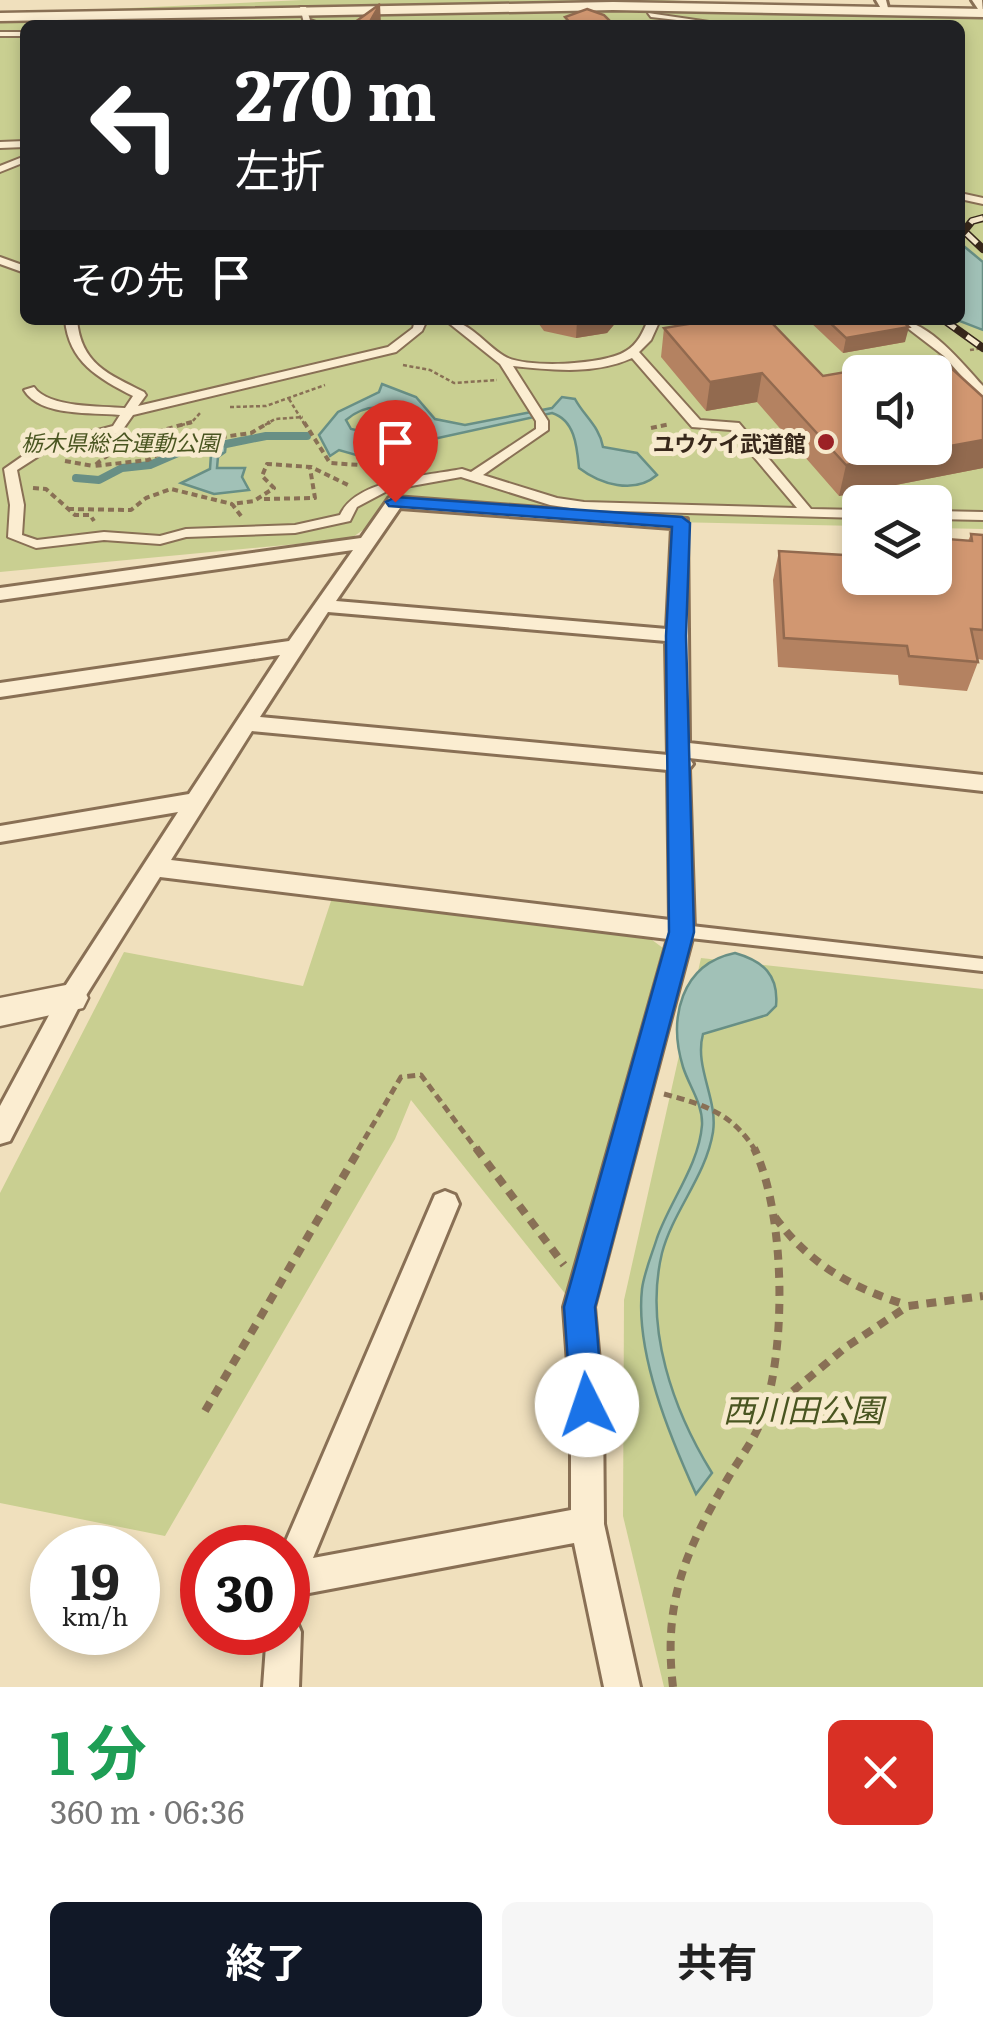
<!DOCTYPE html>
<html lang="ja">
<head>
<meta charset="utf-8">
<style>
	body { margin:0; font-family:Literata,"Noto Sans JP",serif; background:#f6f6f6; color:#222; height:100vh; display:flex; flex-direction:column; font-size:38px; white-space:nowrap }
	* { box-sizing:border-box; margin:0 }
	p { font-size:32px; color:#767676 }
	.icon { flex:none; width:55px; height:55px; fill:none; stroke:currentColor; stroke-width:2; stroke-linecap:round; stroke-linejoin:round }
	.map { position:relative; height:1687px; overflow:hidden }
	.panel { display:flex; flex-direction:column; background:#fff; flex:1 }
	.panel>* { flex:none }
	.banner { position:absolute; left:20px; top:20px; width:945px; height:305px; border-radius:15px; box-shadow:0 5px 15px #0003; background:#202124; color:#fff; overflow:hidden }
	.fabs { position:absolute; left:842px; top:355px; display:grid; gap:20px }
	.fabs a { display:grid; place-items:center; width:110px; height:110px; border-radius:15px; background:#fff; box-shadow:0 5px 15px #0003; font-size:50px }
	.speed { position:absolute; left:30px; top:1525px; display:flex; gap:20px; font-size:50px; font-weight:700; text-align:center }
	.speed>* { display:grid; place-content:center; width:130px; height:130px; border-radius:50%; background:#fff; box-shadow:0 5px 15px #0003; line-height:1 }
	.speed small { font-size:25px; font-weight:400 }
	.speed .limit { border:15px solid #d22; background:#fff; color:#111 }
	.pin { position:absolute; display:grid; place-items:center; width:85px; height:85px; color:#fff; margin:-102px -42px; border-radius:50% 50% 50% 0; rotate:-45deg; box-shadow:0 0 10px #0007 }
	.pin .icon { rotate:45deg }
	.me { position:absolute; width:110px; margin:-55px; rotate:356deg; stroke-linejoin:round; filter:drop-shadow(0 0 8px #0008) }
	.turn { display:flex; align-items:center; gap:35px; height:210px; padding:0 50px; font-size:45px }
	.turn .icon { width:130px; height:130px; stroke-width:2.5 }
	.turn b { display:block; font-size:70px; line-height:85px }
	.then { display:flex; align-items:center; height:95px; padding:0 50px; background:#0003; gap:20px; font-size:38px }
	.round { display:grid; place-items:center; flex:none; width:105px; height:105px; border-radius:15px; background:#f6f6f6 }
	.head { display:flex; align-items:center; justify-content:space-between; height:170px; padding:0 50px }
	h1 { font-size:60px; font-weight:700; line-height:75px; color:#1e9e55 }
	.button { display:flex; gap:20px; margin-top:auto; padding:20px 50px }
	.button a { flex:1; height:115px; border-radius:15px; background:#111827; color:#fff; font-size:40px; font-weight:700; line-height:115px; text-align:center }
	.button a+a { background:#f6f6f6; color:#222 }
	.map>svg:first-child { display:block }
</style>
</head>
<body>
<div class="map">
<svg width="983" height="1687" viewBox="0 0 983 1687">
	<rect width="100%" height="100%" fill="#f0e0bd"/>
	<g fill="#c9cf91" fill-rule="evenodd">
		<path d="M303,0H662L983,16V529L935,528V502H860V526L672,522L402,503L350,539L0,572V14ZM25,25H960V320H25ZM860,372H935V448H860Z"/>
		<polygon points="332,898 644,934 663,948 567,1296 411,1100 395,1139 165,1536 0,1503 0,1193 124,952 303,986"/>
		<polygon points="701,958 983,989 983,1687 664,1687 623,1516 624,1300"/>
	</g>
	<g fill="#a1c1b7" stroke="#688f85" stroke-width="2.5">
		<polygon points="960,243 983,262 983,330 957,320"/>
		<path d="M382,384L416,397L435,419L465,425L552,408L562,397L575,399C584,416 600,427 603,447L637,453L657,475C634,495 600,484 579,468C577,447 575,420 552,413L429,440L408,436L392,440L385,428L392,430L406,418C387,405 367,402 346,420L351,429L380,435L385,442L363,457L339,450L330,456L319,435L338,412L379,392Z"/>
		<polygon points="222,441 226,444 225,452 218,457 217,468 245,468 242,477 249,490 214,494 181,483 210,469 211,454 198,451"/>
		<path d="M735,953C763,961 779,975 776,1006L767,1015L703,1034C694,1067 718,1099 713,1132C706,1176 673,1211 662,1253C644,1328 673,1410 712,1473L696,1494C670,1437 635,1353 642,1289C644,1273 652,1254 657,1238C670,1201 699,1165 702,1125C703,1104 689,1086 683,1067C668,1018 681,964 735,953Z"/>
	</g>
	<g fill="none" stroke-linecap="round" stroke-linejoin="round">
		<g stroke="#688f85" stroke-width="8">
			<polyline points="226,444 266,436 307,436"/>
			<polyline points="76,478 99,480 122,468 150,465 187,449 198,451"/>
		</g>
		<defs>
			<polyline id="service" points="682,931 983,965"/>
			<g id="pedestrian">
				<polygon points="300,7 306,7 310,20 324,25 304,23"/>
				<polygon points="648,13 716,23 720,25 651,17"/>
				<rect x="0" y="32" width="25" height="4"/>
				<polygon points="25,141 25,147 0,148 0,142"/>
				<polygon points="25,156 25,162 0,172 0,166"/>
				<polygon points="960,193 983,198 983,204 960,199"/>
				<polygon points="0,257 25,266 25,273 0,264"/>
				<path d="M65,320H77C81,364 108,374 144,392L146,395L138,406L388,347L413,328L415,320H427L422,331L396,352L133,415L121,432L45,452L17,470L24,505L22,535L37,540L104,532L160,536L186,529L295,525L340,515C356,479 426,476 462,469L471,472L536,429V421L500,364L445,320C469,320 484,344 504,356C524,369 605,365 626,351C638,344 643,332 648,320H660L651,340L639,352L700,420L739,423L811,509L860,510V518L584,510L550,505L461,477L389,490L357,507L350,521L295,533L186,537L160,544L104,540L36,548L8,537L10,505L4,469L37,446L113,426L120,415C92,412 40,417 24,390L34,387C48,408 101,406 125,408L133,396C98,378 69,362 65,320ZM632,358L692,427L731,430L797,508L584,502L557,498L483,475L548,430V421L513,366C553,370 594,375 632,358Z"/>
				<path d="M897,320C928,320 963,364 983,386V397L979,396L944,356Z"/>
				<polygon points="935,511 983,512 983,520 935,519"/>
			</g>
			<g id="minor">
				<polygon points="876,0 886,0 889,12 883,12"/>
				<polygon points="972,0 982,0 983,13 980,12"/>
				<path d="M395,497L687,519L689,743L983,775V791L689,758L693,764L689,769L694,931L594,1307L603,1405L604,1524L640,1687H604L574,1543L288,1597V1548H283L435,1195L445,1191L455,1195L459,1204L313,1558L571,1510V1405L564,1307L668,939L160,877L80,1005L10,1141L0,1144V1106L62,991L178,812L0,842V826L189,794L280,655L0,697V683L289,641L353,550L0,600V588L361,538L389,498ZM400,508L672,528L667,629L336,601ZM328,612L666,641L668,755L260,717ZM252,731L668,770L670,920L171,860Z"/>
				<polygon points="288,1616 296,1620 301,1632 299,1687 263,1687 267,1632 288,1632"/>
			</g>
			<g id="tertiary">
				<polygon points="613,2 983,9 983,17 613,10 0,21 0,13"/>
				<polygon points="71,984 83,988 88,998 83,1008 0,1026 0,998"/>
			</g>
		</defs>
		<use href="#service" stroke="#897055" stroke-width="18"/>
		<use href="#pedestrian" stroke="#897055" stroke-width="4"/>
		<use href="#minor" stroke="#897055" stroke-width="6"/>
		<use href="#tertiary" stroke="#897055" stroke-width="5"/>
		<g stroke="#897055" stroke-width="2.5" stroke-dasharray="4 2.5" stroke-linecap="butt">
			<polyline points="970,350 983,348"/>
			<polyline points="403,365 430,370 454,383 497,380"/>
			<polyline points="289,399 305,425"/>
			<polyline points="230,407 266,406 325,385"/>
			<polyline points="373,419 377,425"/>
			<polyline points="181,425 191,423 201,412"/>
			<polyline points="265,425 275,419 303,417"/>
		</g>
		<g stroke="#897055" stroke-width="4" stroke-dasharray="6 4" stroke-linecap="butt">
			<path d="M192,422C158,431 121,442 94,466L148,460L179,443L251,433L270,422"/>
			<polyline points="304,422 330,463 389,467"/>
			<polyline points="375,422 392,445 416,464"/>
			<polyline points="651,428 670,424"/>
			<polyline points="65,461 93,466"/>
			<polyline points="33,488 46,489 75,515 90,515 94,521"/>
			<polyline points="264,499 315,498 310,468"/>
			<polyline points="68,509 131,510 146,498 171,489 232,504"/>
			<polyline points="241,516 232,504 254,501 274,488 262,476 267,464 311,467 348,485"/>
		</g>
		<g stroke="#897055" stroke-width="5" stroke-dasharray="8 5" stroke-linecap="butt">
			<path d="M664,1094C705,1105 732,1113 755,1150"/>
			<polyline points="358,1150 401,1077 421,1075 477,1150"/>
		</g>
		<g stroke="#897055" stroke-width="8" stroke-dasharray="10 8" stroke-linecap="butt">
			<polyline points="476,1148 564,1265"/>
			<path d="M775,1217C809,1264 852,1288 907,1305"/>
			<polyline points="205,1411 360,1148"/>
			<polyline points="765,1414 846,1347 908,1306 983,1296"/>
			<path d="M673,1687C663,1602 685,1551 728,1478C738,1461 751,1444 759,1426C788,1357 786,1214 754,1148"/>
		</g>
		<use href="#service" stroke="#fbedd1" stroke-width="12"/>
		<use href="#pedestrian" fill="#fbedd1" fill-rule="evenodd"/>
		<use href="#minor" fill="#fbedd1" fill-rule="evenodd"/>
		<use href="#tertiary" fill="#fbedd1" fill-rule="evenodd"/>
		<defs>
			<g id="rail">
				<polyline points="983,218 972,221 964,231 983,249"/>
				<polyline points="944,320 983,348"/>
			</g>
		</defs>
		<use href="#rail" stroke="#38281b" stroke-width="8"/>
		<use href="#rail" stroke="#f7eacd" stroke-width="5" stroke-dasharray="14" stroke-linecap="butt"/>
	</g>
	<g fill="#b48261">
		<polygon points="536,320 618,320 607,333 576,338 544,331"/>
		<polygon points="808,320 901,320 905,342 843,353"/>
		<polygon points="664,328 823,376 983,397 983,468 839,496 757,402 706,411 661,357"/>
		<polygon points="971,534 983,535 983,660 978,659 978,662 967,691 899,685 898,675 778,667 773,580 779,551 860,578 968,541"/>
	</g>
	<g fill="#926a4f">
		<polygon points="380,4 381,25 368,25"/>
		<polygon points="577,320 618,320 607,333 576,338"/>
		<polygon points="909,327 905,342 843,353 846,338"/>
		<polygon points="762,373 757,402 706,411 710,382"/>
		<polygon points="983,440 983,468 839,496 846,465"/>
	</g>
	<g fill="#d19771" stroke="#926a4f" stroke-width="2.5" fill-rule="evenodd">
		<polygon points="380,4 368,25 351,25"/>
		<polygon points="587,9 604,15 614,25 572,25 565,17"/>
		<path d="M712,320H769L823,376L938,356L983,397V440L846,465L762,373L710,382L664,328ZM860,372H935V448H860Z"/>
		<polygon points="827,320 901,320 909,327 846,338"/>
		<polygon points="971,534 983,535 983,630 971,629 978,662 909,656 907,646 784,638 779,551 860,556 860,578 935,578 935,538 972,541"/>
	</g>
	<polygon fill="#1a73e8" stroke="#114b97" stroke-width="2.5" points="395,497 682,517 690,523 686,636 694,932 595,1307 603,1405 598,1416 587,1421 576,1416 571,1405 564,1307 669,932 666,636 672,527 389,506 386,502"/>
	<circle fill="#9c2226" stroke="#f7eacd" stroke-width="4" cx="826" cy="442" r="10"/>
	<g text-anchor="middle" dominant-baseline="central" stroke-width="10" stroke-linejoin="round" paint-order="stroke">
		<g font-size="22" font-style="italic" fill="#495520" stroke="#f7eacd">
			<text x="120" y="441">栃木県総合運動公園</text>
		</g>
		<g font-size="22" font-weight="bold" fill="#38281b" stroke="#f7eacd" text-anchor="end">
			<text x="806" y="442">ユウケイ武道館</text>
		</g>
		<g font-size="32" font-style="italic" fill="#495520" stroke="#f7eacd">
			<text x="803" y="1408">西川田公園</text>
		</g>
	</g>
</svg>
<div class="fabs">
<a><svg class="icon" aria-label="sound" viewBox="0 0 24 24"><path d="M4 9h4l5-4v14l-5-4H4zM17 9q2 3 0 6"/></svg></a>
<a><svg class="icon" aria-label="layers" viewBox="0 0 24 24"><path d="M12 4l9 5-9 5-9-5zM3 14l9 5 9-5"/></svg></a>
</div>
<div class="speed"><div>19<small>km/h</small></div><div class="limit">30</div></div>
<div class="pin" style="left:395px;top:502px;background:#d93025"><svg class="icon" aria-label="arrive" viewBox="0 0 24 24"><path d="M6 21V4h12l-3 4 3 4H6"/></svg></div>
<svg class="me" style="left:587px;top:1405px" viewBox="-20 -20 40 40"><circle r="19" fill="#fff"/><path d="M0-13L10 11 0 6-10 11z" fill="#1a73e8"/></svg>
<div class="banner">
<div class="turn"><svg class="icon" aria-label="left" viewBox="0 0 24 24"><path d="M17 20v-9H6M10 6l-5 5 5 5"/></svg><div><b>270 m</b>左折</div></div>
<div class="then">その先<svg class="icon" aria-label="arrive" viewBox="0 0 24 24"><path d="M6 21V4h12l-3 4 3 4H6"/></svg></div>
</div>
</div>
<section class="panel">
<div class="head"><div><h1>1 分</h1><p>360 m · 06:36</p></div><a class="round" style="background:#d93025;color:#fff"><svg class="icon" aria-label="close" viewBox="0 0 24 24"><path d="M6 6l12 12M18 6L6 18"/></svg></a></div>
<div class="button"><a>終了</a><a>共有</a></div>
</section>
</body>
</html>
